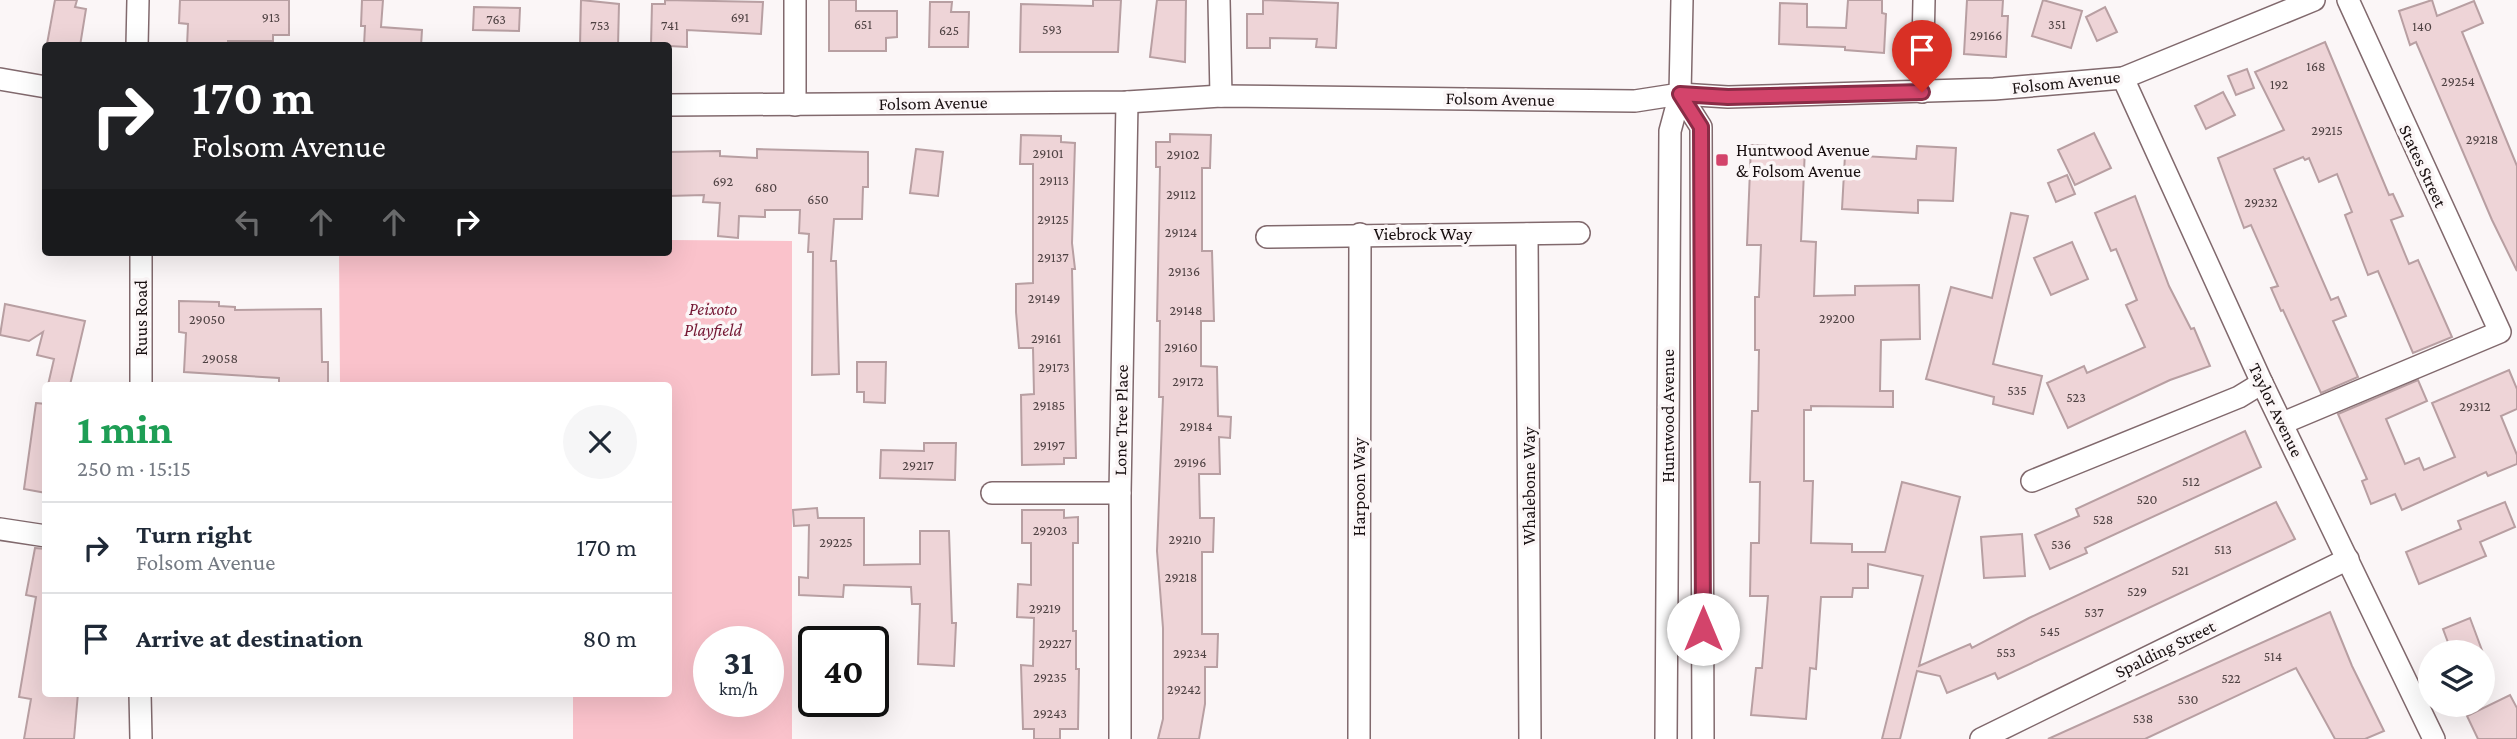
<!DOCTYPE html>
<html lang="en">
<head>
<meta charset="utf-8">
<style>
	body { margin:0; font-family:"Crimson Pro",serif; background:#f6f6f7; color:#1f2937; height:100vh; display:flex; flex-direction:column; font-size:26px; white-space:nowrap }
	* { box-sizing:border-box; margin:0 }
	p { font-size:23px; color:#747a83 }
	.icon { flex:none; width:38px; height:38px; fill:none; stroke:currentColor; stroke-width:2; stroke-linecap:round; stroke-linejoin:round }
	.map { position:relative; flex:1; overflow:hidden }
	.side { position:absolute; left:42px; top:382px; width:630px; height:315px; display:flex; flex-direction:column; background:#fff; border-radius:7px; box-shadow:0 7px 28px #0002 }
	.side>* { flex:none }
	.guide { position:absolute; left:42px; top:42px; width:630px; height:214px; border-radius:7px; box-shadow:0 7px 28px #0002; background:#202124; color:#fff; overflow:hidden }
	.controls { position:absolute; left:2418px; top:640px; display:grid; gap:14px }
	.controls a { display:grid; place-items:center; width:77px; height:77px; border-radius:50%; background:#fff; box-shadow:0 7px 28px #0002; font-size:35px }
	.speed { position:absolute; left:693px; top:626px; display:flex; gap:14px; font-size:35px; font-weight:700; text-align:center }
	.speed>* { display:grid; place-content:center; width:91px; height:91px; border-radius:50%; background:#fff; box-shadow:0 7px 28px #0002; line-height:1 }
	.speed small { font-size:18px; font-weight:400 }
	.speed .limit { border:4px solid #111; border-radius:10px; background:#fff; color:#111 }
	.pin { position:absolute; display:grid; place-items:center; width:60px; height:60px; color:#fff; margin:-72px -30px; border-radius:50% 50% 50% 0; rotate:-45deg; box-shadow:0 0 7px #0007 }
	.pin .icon { rotate:45deg }
	.me { position:absolute; width:77px; margin:-38px; rotate:0deg; stroke-linejoin:round; filter:drop-shadow(0 0 5px #0008) }
	.turn { display:flex; align-items:center; gap:24px; height:147px; padding:0 35px; font-size:32px }
	.turn .icon { width:91px; height:91px; stroke-width:2.5 }
	.turn b { display:block; font-size:49px; line-height:60px }
	.lanes { display:flex; align-items:center; height:66px; padding:0 35px; background:#0003; justify-content:center; gap:35px; direction:ltr }
	.lanes .off { opacity:.35 }
	.round { display:grid; place-items:center; flex:none; width:74px; height:74px; border-radius:37px; background:#f6f6f7 }
	.summary { display:flex; align-items:center; justify-content:space-between; height:119px; padding:0 35px }
	h1 { font-size:42px; font-weight:700; line-height:52px; color:#1e9e55 }
	ul { padding:0; list-style:none }
	li { display:flex; align-items:center; gap:21px; height:91px; padding:0 35px; border-top:2px solid #e0e1e3 }
	li div { flex:1 }
	li b { display:block; font-size:26px }
	li em { font-style:normal }
	.map>svg:first-child { display:block }
</style>
</head>
<body>
<div class="map">
<svg width="2517" height="739" viewBox="0 0 2517 739">
	<rect width="100%" height="100%" fill="#fbf6f7"/>
	<path fill="#fac2cb" fill-rule="evenodd" d="M669,240L792,241V739H573V693H668V385H340L339,252H668ZM709,642H768V702H709Z"/>
	<g fill="#eed4d7" stroke="#b89fa2" stroke-width="2">
		<polygon points="55,0 77,0 75,7 86,9 80,46 47,44"/>
		<polygon points="180,0 289,0 289,35 273,35 273,41 228,41 228,46 187,46 188,24 179,23"/>
		<polygon points="362,0 383,0 381,27 422,30 421,46 364,46 365,26 361,26"/>
		<polygon points="581,0 619,4 618,46 580,46"/>
		<polygon points="665,0 763,2 761,34 687,30 687,47 651,45 652,4 665,4"/>
		<polygon points="829,0 856,0 856,11 897,11 897,37 886,38 886,51 829,51"/>
		<polygon points="1093,0 1121,0 1118,52 1020,52 1021,4 1093,6"/>
		<polygon points="1157,0 1186,0 1185,62 1150,57"/>
		<polygon points="1263,0 1338,3 1336,48 1316,47 1317,39 1270,38 1270,48 1247,48 1247,14 1263,14"/>
		<polygon points="1848,0 1882,0 1882,13 1886,14 1884,53 1845,50 1845,47 1779,44 1780,3 1807,4 1807,27 1846,28"/>
		<polygon points="1967,0 2003,0 2002,16 2008,16 2006,57 1964,54"/>
		<polygon points="2043,0 2082,11 2071,48 2032,36"/>
		<polygon points="2432,0 2437,16 2474,1 2483,23 2462,32 2517,166 2517,271 2492,220 2416,42 2410,45 2399,11"/>
		<polygon points="930,2 952,2 951,12 969,12 968,47 929,47"/>
		<polygon points="474,7 520,8 519,31 473,30"/>
		<polygon points="2105,7 2117,32 2097,41 2086,17"/>
		<polygon points="2325,42 2389,195 2393,194 2403,216 2391,220 2409,264 2418,260 2452,337 2413,353 2378,271 2368,275 2345,215 2352,212 2337,174 2319,182 2309,158 2305,160 2303,157 2274,169 2331,300 2338,297 2346,316 2333,321 2358,377 2321,393 2283,310 2281,311 2271,288 2278,286 2251,225 2244,228 2218,158 2284,130 2255,72"/>
		<polygon points="2247,69 2254,88 2236,95 2228,76"/>
		<polygon points="2223,92 2235,115 2206,129 2195,106"/>
		<polygon points="2094,133 2111,168 2075,185 2058,150"/>
		<polygon points="1170,134 1211,135 1210,168 1202,168 1202,251 1212,251 1214,321 1201,321 1201,366 1217,367 1218,416 1231,417 1230,438 1219,437 1220,474 1199,474 1200,518 1214,518 1213,552 1202,552 1202,634 1218,634 1217,667 1205,667 1205,704 1199,739 1158,739 1163,719 1163,628 1157,551 1163,397 1159,397 1160,321 1157,321 1160,167 1156,167 1156,142 1170,142"/>
		<polygon points="1021,135 1061,136 1061,142 1075,143 1072,243 1075,269 1072,269 1076,458 1064,458 1064,464 1022,465 1021,395 1034,394 1033,348 1019,348 1016,312 1016,284 1033,283 1033,164 1020,164"/>
		<polygon points="1751,145 1805,148 1801,241 1816,242 1814,296 1855,295 1855,286 1919,285 1920,339 1881,340 1880,391 1893,391 1893,407 1811,406 1811,410 1804,410 1804,481 1813,481 1811,543 1852,544 1852,552 1885,552 1902,482 1960,497 1919,666 1970,644 1972,648 2029,618 2276,502 2295,539 1998,679 1995,673 1947,693 1940,676 1917,671 1900,739 1882,739 1923,576 1868,564 1868,588 1853,588 1852,597 1821,597 1816,669 1810,668 1806,719 1751,715 1756,668 1762,668 1768,596 1750,596 1751,543 1759,543 1760,482 1750,482 1752,411 1758,411 1759,350 1755,350 1755,297 1759,297 1761,245 1747,245"/>
		<polygon points="1917,146 1956,148 1953,201 1918,200 1918,213 1842,209 1845,155 1916,159"/>
		<polygon points="757,149 868,152 868,187 863,187 862,219 834,219 831,261 836,261 839,374 812,375 813,252 808,252 809,234 799,233 800,210 765,210 765,217 739,216 738,238 718,236 720,203 703,202 704,195 668,196 668,152 720,151 720,156 757,158"/>
		<polygon points="916,149 943,152 938,196 910,193"/>
		<polygon points="2067,175 2075,194 2056,202 2048,183"/>
		<polygon points="2135,196 2169,286 2191,329 2194,328 2210,366 2170,380 2068,428 2047,383 2084,366 2087,373 2145,347 2126,305 2137,300 2116,249 2111,251 2095,213"/>
		<polygon points="2011,213 2028,216 1993,364 2042,376 2033,414 1993,404 1994,397 1926,379 1951,287 1992,298"/>
		<polygon points="2072,242 2088,279 2051,295 2034,258"/>
		<polygon points="179,301 219,302 219,306 235,307 235,310 321,309 322,362 328,362 328,385 279,385 279,378 184,372 186,333 179,332"/>
		<polygon points="5,304 85,321 70,385 48,385 54,359 37,355 43,332 29,341 0,335"/>
		<polygon points="857,362 886,362 885,403 864,402 864,392 857,392"/>
		<polygon points="2509,370 2517,389 2517,409 2501,416 2517,455 2517,464 2488,476 2486,472 2402,510 2395,494 2371,504 2362,481 2367,479 2338,414 2418,380 2427,401 2386,419 2405,464 2419,458 2424,470 2455,457 2432,403"/>
		<polygon points="36,403 46,404 46,493 24,489"/>
		<polygon points="2245,431 2261,467 2085,548 2087,553 2050,569 2035,535 2079,516 2076,509"/>
		<polygon points="924,443 956,443 955,480 880,478 881,450 924,451"/>
		<polygon points="2505,502 2515,527 2480,542 2486,556 2419,584 2406,552 2461,529 2458,521"/>
		<polygon points="817,508 818,518 864,518 864,565 920,564 920,531 949,531 952,623 956,623 954,666 918,664 920,604 912,604 911,587 844,585 843,597 799,595 799,577 808,578 809,525 794,526 793,510"/>
		<polygon points="1022,510 1064,510 1064,518 1078,517 1078,543 1073,543 1073,631 1076,631 1076,669 1079,669 1078,729 1060,729 1060,739 1034,739 1034,729 1023,729 1021,665 1033,666 1034,618 1017,617 1018,584 1031,585 1031,543 1022,543"/>
		<polygon points="2022,534 2025,576 1984,578 1981,537"/>
		<polygon points="35,548 46,549 46,693 78,693 74,739 24,739 31,699 19,697 36,597 26,595"/>
		<polygon points="2330,612 2352,666 2384,731 2365,739 2335,739 2296,668 2145,739 2048,739"/>
		<polygon points="2470,618 2483,653 2452,653 2443,629"/>
		<polygon points="2510,695 2517,708 2517,739 2478,739 2467,716"/>
	</g>
	<g fill="none" stroke-linecap="round" stroke-linejoin="round">
		<defs>
			<g id="minor">
				<polyline points="795,0 795,105"/>
				<polyline points="1219,0 1221,96"/>
				<polyline points="137,46 138,0"/>
				<polyline points="2123,78 2262,383 2434,739"/>
				<polyline points="0,79 46,87"/>
				<polyline points="1922,92 1924,0"/>
				<polyline points="1680,94 1701,127 1703,739"/>
				<polyline points="668,105 1127,102 1221,96 1635,101 1680,94 1728,97 1994,89 2123,78 2314,0"/>
				<polyline points="1527,234 1530,739"/>
				<polyline points="1267,237 1579,233"/>
				<polyline points="141,385 141,252"/>
				<polyline points="2283,423 2500,332 2348,0"/>
				<polyline points="2032,481 2239,397 2262,383"/>
				<polyline points="992,493 1120,493"/>
				<polyline points="0,529 46,536"/>
				<polyline points="140,693 141,739"/>
				<polyline points="1120,739 1120,493 1127,102"/>
				<polyline points="1359,739 1360,234"/>
				<polyline points="1666,739 1670,131 1680,94 1682,0"/>
				<polyline points="1981,739 2348,559"/>
			</g>
		</defs>
		<use href="#minor" stroke="#81696d" stroke-width="24"/>
		<use href="#minor" stroke="#fff" stroke-width="21"/>
	</g>
	<g fill="none" stroke-linecap="round" stroke-linejoin="round">
		<defs>
			<polyline id="route" points="1703,629 1701,127 1680,94 1728,97 1922,92"/>
		</defs>
		<use href="#route" stroke="#892c46" stroke-width="18"/>
		<use href="#route" stroke="#d3446b" stroke-width="12"/>
	</g>
	<rect fill="#d3446b" stroke="#fbf6f7" stroke-width="2.5" x="1715" y="153" width="14" height="14" rx="3.5"/>
	<g text-anchor="middle" dominant-baseline="central" stroke-width="7" stroke-linejoin="round" paint-order="stroke">
		<g font-size="14" fill="#4e4142">
			<text x="271" y="17">913</text>
			<text x="740" y="17">691</text>
			<text x="496" y="19">763</text>
			<text x="863" y="24">651</text>
			<text x="2057" y="24">351</text>
			<text x="600" y="25">753</text>
			<text x="670" y="25">741</text>
			<text x="2422" y="26">140</text>
			<text x="1052" y="29">593</text>
			<text x="949" y="30">625</text>
			<text x="1986" y="35">29166</text>
			<text x="2316" y="66">168</text>
			<text x="2458" y="81">29254</text>
			<text x="2279" y="84">192</text>
			<text x="2327" y="130">29215</text>
			<text x="2482" y="139">29218</text>
			<text x="1048" y="153">29101</text>
			<text x="1183" y="154">29102</text>
			<text x="1054" y="180">29113</text>
			<text x="723" y="181">692</text>
			<text x="766" y="187">680</text>
			<text x="1181" y="194">29112</text>
			<text x="818" y="199">650</text>
			<text x="2261" y="202">29232</text>
			<text x="1053" y="219">29125</text>
			<text x="1181" y="232">29124</text>
			<text x="1053" y="257">29137</text>
			<text x="1184" y="271">29136</text>
			<text x="1044" y="298">29149</text>
			<text x="1186" y="310">29148</text>
			<text x="1837" y="318">29200</text>
			<text x="207" y="319">29050</text>
			<text x="1046" y="338">29161</text>
			<text x="1181" y="347">29160</text>
			<text x="220" y="358">29058</text>
			<text x="1054" y="367">29173</text>
			<text x="1188" y="381">29172</text>
			<text x="2017" y="390">535</text>
			<text x="2076" y="397">523</text>
			<text x="1049" y="405">29185</text>
			<text x="2475" y="406">29312</text>
			<text x="1196" y="426">29184</text>
			<text x="1049" y="445">29197</text>
			<text x="1190" y="462">29196</text>
			<text x="918" y="465">29217</text>
			<text x="2191" y="481">512</text>
			<text x="2147" y="499">520</text>
			<text x="2103" y="519">528</text>
			<text x="1050" y="530">29203</text>
			<text x="1185" y="539">29210</text>
			<text x="836" y="542">29225</text>
			<text x="2061" y="544">536</text>
			<text x="2223" y="549">513</text>
			<text x="2180" y="570">521</text>
			<text x="1181" y="577">29218</text>
			<text x="2137" y="591">529</text>
			<text x="1045" y="608">29219</text>
			<text x="2094" y="612">537</text>
			<text x="2050" y="631">545</text>
			<text x="1055" y="643">29227</text>
			<text x="2006" y="652">553</text>
			<text x="1190" y="653">29234</text>
			<text x="2273" y="656">514</text>
			<text x="1050" y="677">29235</text>
			<text x="2231" y="678">522</text>
			<text x="1184" y="689">29242</text>
			<text x="2188" y="699">530</text>
			<text x="1050" y="713">29243</text>
			<text x="2143" y="718">538</text>
		</g>
		<g font-size="18" fill="#191011" stroke="#fbf6f7">
			<text transform="translate(2066 82) rotate(-6)">Folsom Avenue</text>
			<text transform="translate(1500 99) rotate(1)">Folsom Avenue</text>
			<text transform="translate(933 103) rotate(-1)">Folsom Avenue</text>
			<text transform="translate(2423 166) rotate(65)">States Street</text>
			<text x="1423" y="234">Viebrock Way</text>
			<text transform="translate(141 318) rotate(-90)">Ruus Road</text>
			<text transform="translate(2276 410) rotate(64)">Taylor Avenue</text>
			<text transform="translate(1668 416) rotate(-90)">Huntwood Avenue</text>
			<text transform="translate(1121 420) rotate(-89)">Lone Tree Place</text>
			<text transform="translate(1529 486) rotate(-90)">Whalebone Way</text>
			<text transform="translate(1359 487) rotate(-90)">Harpoon Way</text>
			<text transform="translate(2165 649) rotate(-26)">Spalding Street</text>
		</g>
		<g font-size="18" fill="#191011" stroke="#fbf6f7" text-anchor="start">
			<text x="1736" y="150">Huntwood Avenue<tspan x="1736" dy="21">&amp; Folsom Avenue</tspan></text>
		</g>
		<g font-size="18" font-style="italic" fill="#741834" stroke="#fbf6f7">
			<text x="713" y="309">Peixoto<tspan x="713" dy="21">Playfield</tspan></text>
		</g>
	</g>
</svg>
<div class="controls">
<a><svg class="icon" aria-label="layers" viewBox="0 0 24 24"><path d="M12 4l9 5-9 5-9-5zM3 14l9 5 9-5"/></svg></a>
</div>
<div class="speed"><div>31<small>km/h</small></div><div class="limit">40</div></div>
<div class="pin" style="left:1922px;top:92px;background:#d93025"><svg class="icon" aria-label="arrive" viewBox="0 0 24 24"><path d="M6 21V4h12l-3 4 3 4H6"/></svg></div>
<svg class="me" style="left:1703px;top:629px" viewBox="-20 -20 40 40"><circle r="19" fill="#fff"/><path d="M0-13L10 11 0 6-10 11z" fill="#d3446b"/></svg>
<div class="guide">
<div class="turn"><svg class="icon" aria-label="right" viewBox="0 0 24 24"><path d="M7 20v-9h11M14 6l5 5-5 5"/></svg><div><b>170 m</b>Folsom Avenue</div></div>
<div class="lanes"><svg class="icon off" aria-label="left" viewBox="0 0 24 24"><path d="M17 20v-9H6M10 6l-5 5 5 5"/></svg><svg class="icon off" aria-label="ahead" viewBox="0 0 24 24"><path d="M12 20V5M6 11l6-6 6 6"/></svg><svg class="icon off" aria-label="ahead" viewBox="0 0 24 24"><path d="M12 20V5M6 11l6-6 6 6"/></svg><svg class="icon" aria-label="right" viewBox="0 0 24 24"><path d="M7 20v-9h11M14 6l5 5-5 5"/></svg></div>
</div>
<section class="side">
<div class="summary"><div><h1>1 min</h1><p>250 m · 15:15</p></div><a class="round"><svg class="icon" aria-label="close" viewBox="0 0 24 24"><path d="M6 6l12 12M18 6L6 18"/></svg></a></div>
<ul>
<li><svg class="icon" aria-label="right" viewBox="0 0 24 24"><path d="M7 20v-9h11M14 6l5 5-5 5"/></svg><div><b>Turn right</b><p>Folsom Avenue</p></div><em>170 m</em></li>
<li><svg class="icon" aria-label="arrive" viewBox="0 0 24 24"><path d="M6 21V4h12l-3 4 3 4H6"/></svg><div><b>Arrive at destination</b></div><em>80 m</em></li>
</ul>
</section>
</div>
</body>
</html>
